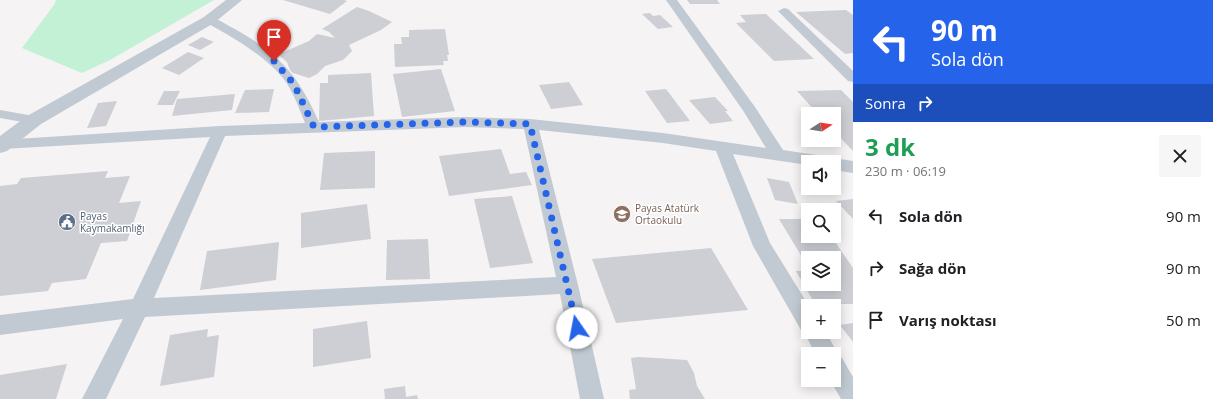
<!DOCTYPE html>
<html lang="tr">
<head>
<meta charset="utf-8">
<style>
	body { margin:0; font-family:"Open Sans",sans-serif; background:#f6f6f6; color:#202124; height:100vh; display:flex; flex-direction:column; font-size:15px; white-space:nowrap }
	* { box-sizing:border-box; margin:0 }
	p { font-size:13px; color:#757577 }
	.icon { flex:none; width:22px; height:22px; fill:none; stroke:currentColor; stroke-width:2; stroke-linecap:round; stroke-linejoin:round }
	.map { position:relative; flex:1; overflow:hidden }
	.sheet { display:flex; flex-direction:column; background:#fff; width:360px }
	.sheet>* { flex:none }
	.hud { background:#2563eb; color:#fff; overflow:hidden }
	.needle { width:26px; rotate:78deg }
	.fabs { position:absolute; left:801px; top:107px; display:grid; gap:8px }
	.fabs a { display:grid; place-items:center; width:40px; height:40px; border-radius:0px; background:#fff; box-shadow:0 2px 10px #0003; font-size:20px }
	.pin { position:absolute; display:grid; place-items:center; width:34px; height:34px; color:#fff; margin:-41px -17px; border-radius:50% 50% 50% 0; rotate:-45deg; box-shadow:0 0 4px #0007 }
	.pin .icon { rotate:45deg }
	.me { position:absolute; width:44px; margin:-22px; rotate:348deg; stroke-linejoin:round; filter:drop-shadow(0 0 3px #0008) }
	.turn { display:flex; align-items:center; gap:14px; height:84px; padding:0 12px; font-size:18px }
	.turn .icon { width:52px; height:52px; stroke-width:2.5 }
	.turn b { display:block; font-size:28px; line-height:34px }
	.then { display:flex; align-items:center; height:38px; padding:0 12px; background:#0003; gap:8px; font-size:15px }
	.round { display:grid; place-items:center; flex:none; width:42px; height:42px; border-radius:0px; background:#f6f6f6 }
	.head { display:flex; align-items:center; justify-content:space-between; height:68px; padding:0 12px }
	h1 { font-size:24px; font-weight:700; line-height:30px; color:#1e9e55 }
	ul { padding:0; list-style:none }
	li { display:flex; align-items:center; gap:12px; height:52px; padding:0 12px }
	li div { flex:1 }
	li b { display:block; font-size:15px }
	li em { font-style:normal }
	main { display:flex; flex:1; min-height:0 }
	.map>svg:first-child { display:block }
</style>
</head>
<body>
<main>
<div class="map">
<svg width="853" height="399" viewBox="0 0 853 399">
	<rect width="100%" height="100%" fill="#f5f3f3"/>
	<polygon fill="#c3f1d5" points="56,0 214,0 110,60 82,73 22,48 54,5"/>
	<g fill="#cdcfd5">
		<polygon points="283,0 344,0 347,1 330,14"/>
		<polygon points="687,0 717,0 720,4 690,4"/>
		<polygon points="357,7 369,11 392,22 381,30 349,45 352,51 343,60 325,66 317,74 309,78 293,73 290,70 287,62 281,57 279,54 309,41 317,34 335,38 329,32 322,29"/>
		<polygon points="846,10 853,15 853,53 845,54 796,12"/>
		<polygon points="650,13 653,16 660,15 673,27 658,29 642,14"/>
		<polygon points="766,14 814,59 774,61 736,23 746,22 740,15"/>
		<polygon points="445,29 449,55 447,55 448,61 443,61 444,65 395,67 394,44 402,44 401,37 409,37 409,30"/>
		<polygon points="202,37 214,42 200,50 188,45"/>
		<polygon points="188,52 204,58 179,75 162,68"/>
		<polygon points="441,69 455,111 402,117 393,74"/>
		<polygon points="371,73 374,116 319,121 320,83 328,83 328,75"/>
		<polygon points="569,82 583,105 551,109 539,85"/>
		<polygon points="274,89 269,112 235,113 245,90"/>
		<polygon points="666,89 690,121 667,123 645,91"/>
		<polygon points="841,90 853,102 853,151 834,131 834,114 818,114 797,91"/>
		<polygon points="164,91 180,91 173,105 157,105"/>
		<polygon points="235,94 232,110 172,116 177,99"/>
		<polygon points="715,97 728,111 725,111 733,121 710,124 689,100"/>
		<polygon points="117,101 106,126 87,128 98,103"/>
		<polygon points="501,149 510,174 526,172 532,185 449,196 439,156"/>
		<polygon points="375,151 375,188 320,190 324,153"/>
		<polygon points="108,171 105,178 130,176 119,203 141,201 127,241 101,243 86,279 52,283 48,291 0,296 0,186 17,184 21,178"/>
		<polygon points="767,178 789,182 798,204 775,200"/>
		<polygon points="512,196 533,263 490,268 474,199"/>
		<polygon points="853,199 853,219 836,201"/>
		<polygon points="367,204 371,239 301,248 301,213"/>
		<polygon points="779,219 808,219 808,236 831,236 853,268 853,304 815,304 796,271 808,271 808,284 834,284 834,258 808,258 808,267"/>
		<polygon points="428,239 430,279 386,280 387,240"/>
		<polygon points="279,242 276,280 200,290 207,251"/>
		<polygon points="711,248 748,310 616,323 592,259"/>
		<polygon points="367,321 371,358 313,367 313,329"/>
		<polygon points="853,323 853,342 840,325"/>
		<polygon points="208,329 207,337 219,335 214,377 160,386 170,335"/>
		<polygon points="639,357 687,360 694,373 697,386 705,399 630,399 629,390 636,389 631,358"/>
		<polygon points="67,364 56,399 0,399 0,375"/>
		<polygon points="405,386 406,397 417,395 418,399 385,399 384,389"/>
	</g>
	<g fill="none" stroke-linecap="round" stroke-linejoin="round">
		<polygon fill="#c1cad2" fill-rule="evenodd" points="0,110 34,116 38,117 40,120 38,123 34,124 0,118"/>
		<g fill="#c1cad2" fill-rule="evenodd">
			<path d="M666,0H677L755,107L783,150L823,156L830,160L834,158L853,161V173L834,170V162H808V165L733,154L770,243L809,306L808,332H826L838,354L837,356L842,358L853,377V399H841L830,380H834V354H815L804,331L801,330L753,246L716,151L663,143L539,130L578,285L604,399H580L560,294L145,317L106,399H82L123,319L0,335V315L133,299L210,137L3,149L0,148V140L220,126L305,123C299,108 293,91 283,78C263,54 232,37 205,22L203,20L205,18C214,15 225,24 233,28C279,54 298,74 319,122L465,117L530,119L663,133L766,148L744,112ZM465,127L524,129L556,277L154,298L225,136Z"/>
			<polygon points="784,8 788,9 853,71 853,82 848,81 778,11"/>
		</g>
		<polygon fill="#c1cad2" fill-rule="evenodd" points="226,0 242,0 214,23 41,124 7,151 0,153 0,136 27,116 204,17"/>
	</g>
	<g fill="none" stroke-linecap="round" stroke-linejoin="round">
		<polyline stroke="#2563eb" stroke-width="7" stroke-dasharray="0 12.6" points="274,61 294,84 314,127 465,122 530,124 577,328"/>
	</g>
	<defs>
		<symbol id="school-disc" viewBox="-11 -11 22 22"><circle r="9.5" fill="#8d6e63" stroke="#fff"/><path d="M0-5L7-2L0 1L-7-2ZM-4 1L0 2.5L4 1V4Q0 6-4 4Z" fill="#fff"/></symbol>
		<symbol id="civic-disc" viewBox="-11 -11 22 22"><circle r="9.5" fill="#5c6f8a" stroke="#fff"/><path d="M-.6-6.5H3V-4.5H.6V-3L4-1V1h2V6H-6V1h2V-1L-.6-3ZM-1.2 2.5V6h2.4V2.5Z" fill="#fff"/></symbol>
	</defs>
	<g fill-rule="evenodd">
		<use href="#school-disc" x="612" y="204" width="20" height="20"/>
		<use href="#civic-disc" x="57" y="212" width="20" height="20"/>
	</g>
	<g text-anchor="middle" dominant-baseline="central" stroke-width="3" stroke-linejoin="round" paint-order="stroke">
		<g font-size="10" fill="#785e54" stroke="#fff" text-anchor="start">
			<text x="635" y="208">Payas Atatürk<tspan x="635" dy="12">Ortaokulu</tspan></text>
		</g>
		<g font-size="10" fill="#4e5e75" stroke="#fff" text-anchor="start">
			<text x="80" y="216">Payas<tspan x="80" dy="12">Kaymakamlığı</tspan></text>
		</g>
	</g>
</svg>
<div class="fabs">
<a><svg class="needle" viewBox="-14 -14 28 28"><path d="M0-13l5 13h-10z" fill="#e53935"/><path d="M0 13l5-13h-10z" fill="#757577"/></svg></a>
<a><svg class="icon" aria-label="sound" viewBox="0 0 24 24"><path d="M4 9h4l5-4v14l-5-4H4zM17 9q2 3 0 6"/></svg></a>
<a><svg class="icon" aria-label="search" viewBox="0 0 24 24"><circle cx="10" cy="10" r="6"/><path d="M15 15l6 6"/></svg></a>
<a><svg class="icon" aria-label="layers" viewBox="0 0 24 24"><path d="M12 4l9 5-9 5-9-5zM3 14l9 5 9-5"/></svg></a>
<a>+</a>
<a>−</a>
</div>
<div class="pin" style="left:274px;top:61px;background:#d93025"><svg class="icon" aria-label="arrive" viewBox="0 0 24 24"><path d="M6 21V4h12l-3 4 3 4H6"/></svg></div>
<svg class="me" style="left:577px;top:328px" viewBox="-20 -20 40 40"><circle r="19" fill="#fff"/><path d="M0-13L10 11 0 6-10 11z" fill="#2563eb"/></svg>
</div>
<section class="sheet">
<div class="hud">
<div class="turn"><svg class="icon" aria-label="left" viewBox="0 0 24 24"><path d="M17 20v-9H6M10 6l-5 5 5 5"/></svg><div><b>90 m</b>Sola dön</div></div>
<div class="then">Sonra<svg class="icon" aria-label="right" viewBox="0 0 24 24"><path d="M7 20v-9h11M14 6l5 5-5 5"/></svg></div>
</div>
<div class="head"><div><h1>3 dk</h1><p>230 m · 06:19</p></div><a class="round"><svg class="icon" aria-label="close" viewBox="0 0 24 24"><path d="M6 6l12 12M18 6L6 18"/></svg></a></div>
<ul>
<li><svg class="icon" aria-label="left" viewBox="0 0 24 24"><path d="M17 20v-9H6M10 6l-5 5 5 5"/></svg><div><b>Sola dön</b></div><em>90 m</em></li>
<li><svg class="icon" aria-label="right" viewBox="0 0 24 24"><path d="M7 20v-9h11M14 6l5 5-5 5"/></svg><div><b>Sağa dön</b></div><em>90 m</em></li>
<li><svg class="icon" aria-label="arrive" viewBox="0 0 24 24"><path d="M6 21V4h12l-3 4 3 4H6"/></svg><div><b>Varış noktası</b></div><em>50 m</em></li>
</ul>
</section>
</main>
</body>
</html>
